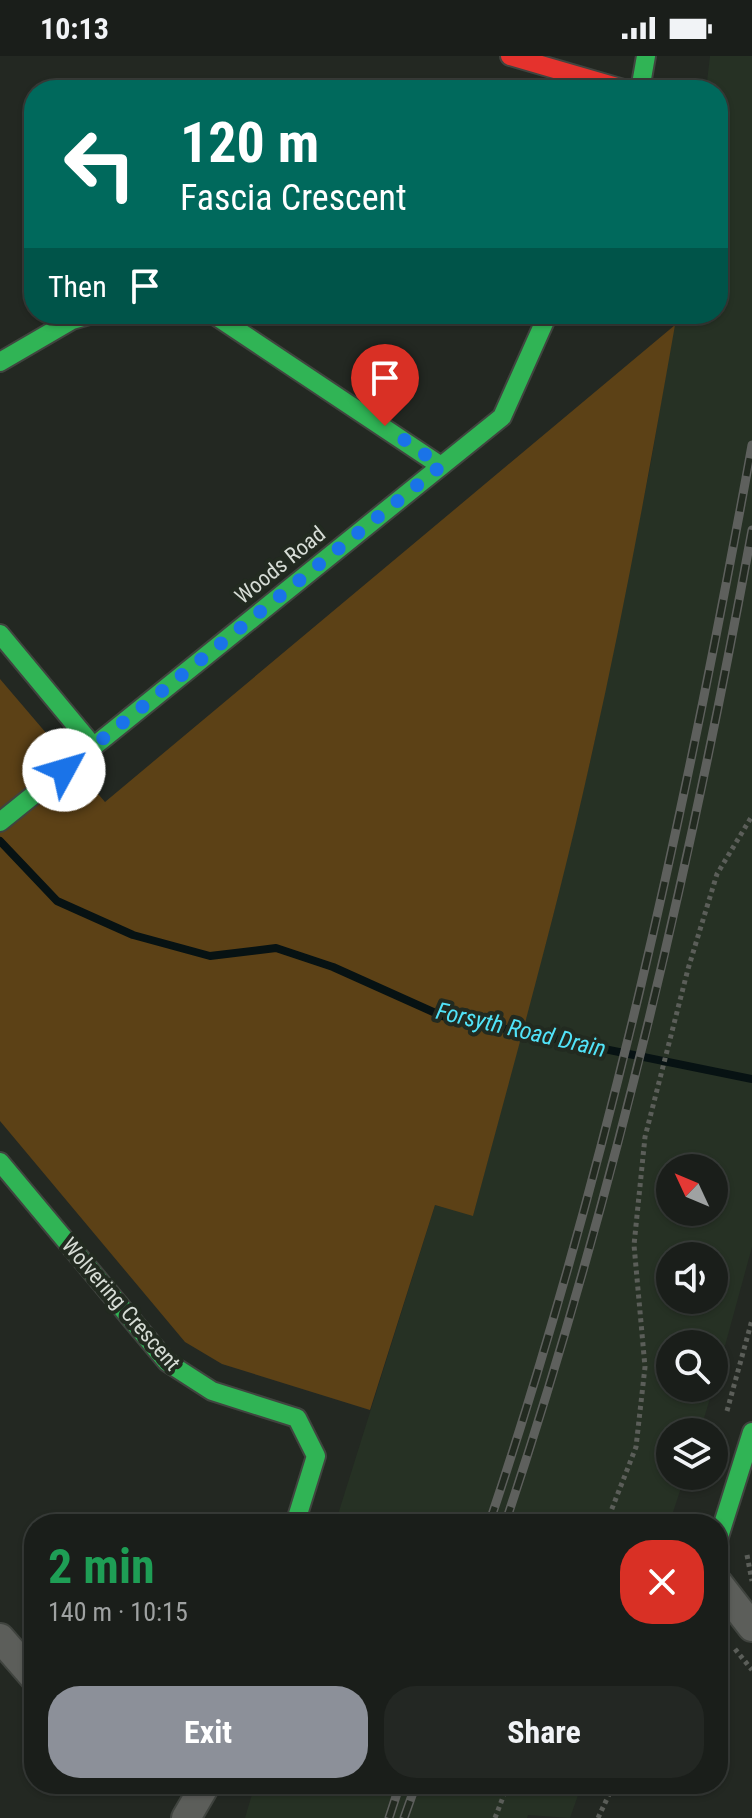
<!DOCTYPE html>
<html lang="en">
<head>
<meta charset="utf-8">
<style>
	body { margin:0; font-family:"Roboto Condensed",sans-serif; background:#232723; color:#f1f3f6; height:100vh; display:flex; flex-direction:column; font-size:30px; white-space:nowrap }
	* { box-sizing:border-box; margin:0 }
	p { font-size:26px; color:#9fa2a2 }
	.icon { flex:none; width:44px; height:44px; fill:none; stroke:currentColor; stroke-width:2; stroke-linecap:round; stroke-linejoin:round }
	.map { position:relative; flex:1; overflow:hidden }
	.sheet { position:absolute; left:24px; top:1458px; width:704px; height:280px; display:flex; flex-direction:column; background:#1a1e1a; border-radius:32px; box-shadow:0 2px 6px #0004,0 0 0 2px #383c39 }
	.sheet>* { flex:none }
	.hud { position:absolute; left:24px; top:24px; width:704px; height:244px; border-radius:32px; box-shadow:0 2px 6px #0004,0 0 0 2px #383c39; background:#00695c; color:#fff; overflow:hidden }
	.needle { width:52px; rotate:314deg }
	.buttons { position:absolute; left:656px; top:1098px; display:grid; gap:16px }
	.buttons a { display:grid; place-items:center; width:72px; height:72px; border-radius:50%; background:#1a1e1a; box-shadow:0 2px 6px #0004,0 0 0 2px #383c39; font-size:40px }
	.pin { position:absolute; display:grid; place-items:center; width:68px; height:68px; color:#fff; margin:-82px -34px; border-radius:50% 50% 50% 0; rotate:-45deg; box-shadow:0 0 8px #0007 }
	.pin .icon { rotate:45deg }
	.me { position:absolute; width:88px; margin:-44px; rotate:51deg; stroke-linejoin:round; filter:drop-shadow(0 0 6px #0008) }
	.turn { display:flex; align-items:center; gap:28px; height:168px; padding:0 24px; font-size:36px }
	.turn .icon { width:104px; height:104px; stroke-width:2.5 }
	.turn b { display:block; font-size:56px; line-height:68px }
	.then { display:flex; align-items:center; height:76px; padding:0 24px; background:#0003; gap:16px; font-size:30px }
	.round { display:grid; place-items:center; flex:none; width:84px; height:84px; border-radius:32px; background:#232723 }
	.summary { display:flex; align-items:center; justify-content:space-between; height:136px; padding:0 24px }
	h1 { font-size:48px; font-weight:700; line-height:60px; color:#1e9e55 }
	.action { display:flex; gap:16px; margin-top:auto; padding:16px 24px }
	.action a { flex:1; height:92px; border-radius:32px; background:#8c9099; color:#fff; font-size:32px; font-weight:700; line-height:92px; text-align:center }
	.action a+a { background:#232723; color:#f1f3f6 }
	.status { display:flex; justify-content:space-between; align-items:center; height:56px; padding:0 40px; background:#1a1e1a; direction:ltr }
	.status svg { height:22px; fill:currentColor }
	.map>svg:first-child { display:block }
</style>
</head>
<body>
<div class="status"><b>10:13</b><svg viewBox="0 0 49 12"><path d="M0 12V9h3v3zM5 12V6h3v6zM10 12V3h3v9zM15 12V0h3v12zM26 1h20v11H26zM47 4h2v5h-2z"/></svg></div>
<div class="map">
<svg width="752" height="1762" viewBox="0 0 752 1762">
	<rect width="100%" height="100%" fill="#232822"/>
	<g fill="#263124" fill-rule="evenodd">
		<path d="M710,0H752V1191L714,1330V1288H670V1332H713L700,1376H670V1420H685L669,1468H335L435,1149L473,1159L554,855L592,697L650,411L676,258H718V34H706ZM670,1112H714V1156H670ZM670,1200H714V1244H670Z"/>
		<polygon points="255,1728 582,1728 570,1762 528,1759 527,1762 245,1762"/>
	</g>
	<path fill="#5c4116" d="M675,269C650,412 624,555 592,697C558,852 514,1006 473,1160L435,1149L370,1354L222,1308L185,1286L0,1065V623L105,746Z"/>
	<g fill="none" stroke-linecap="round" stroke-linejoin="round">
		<polyline stroke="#071213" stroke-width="8" points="0,785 57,845 133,879 210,900 276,892 333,911 442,960 752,1023"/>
		<defs>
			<g id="street">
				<polyline points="718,1527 752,1571"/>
				<polyline points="0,1582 34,1621"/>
				<polyline points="186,1762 206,1728"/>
			</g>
			<g id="fast">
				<polyline points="640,34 646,0"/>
				<polyline points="213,258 441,410"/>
				<polyline points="0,306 72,264 93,258"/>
				<polyline points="0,578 93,690"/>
				<polyline points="0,766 502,361 548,258"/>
				<polyline points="0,1106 167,1306 212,1335 297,1362 316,1400 295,1468"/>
				<polyline points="718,1484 752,1376"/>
			</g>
			<polyline id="jam" points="510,0 627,34"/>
		</defs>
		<use href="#street" stroke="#40443f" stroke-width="32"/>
		<use href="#fast" stroke="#40443f" stroke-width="22"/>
		<use href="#jam" stroke="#40443f" stroke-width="22"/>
		<g stroke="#5b5e59" stroke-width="5" stroke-dasharray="4 4" stroke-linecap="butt">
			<polyline points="727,1355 752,1264"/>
			<polyline points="606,1468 636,1391 645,1311 634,1189 645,1081 688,913 717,818 752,760"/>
			<polyline points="747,1499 752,1525"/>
			<polyline points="735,1593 752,1614"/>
			<polyline points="495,1762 508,1728"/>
			<polyline points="598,1762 614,1728"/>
		</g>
		<use href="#street" stroke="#5c5e5a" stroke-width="28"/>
		<use href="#fast" stroke="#30b455" stroke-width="18"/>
		<use href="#jam" stroke="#e5322d" stroke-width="18"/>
		<defs>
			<g id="rail">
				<path d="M489,1468C607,1117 686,753 752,389"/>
				<path d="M505,1468C613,1145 691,809 752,474"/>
				<polyline points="389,1762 400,1728"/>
				<polyline points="404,1762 416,1728"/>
			</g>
		</defs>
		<use href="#rail" stroke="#5e605d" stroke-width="9"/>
		<use href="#rail" stroke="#222a20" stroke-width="6" stroke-dasharray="18" stroke-linecap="butt"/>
	</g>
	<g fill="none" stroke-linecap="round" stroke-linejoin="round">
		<polyline stroke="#1a73e8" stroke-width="14" stroke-dasharray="0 25.2" points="64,714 441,410 385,370"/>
	</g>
	<g text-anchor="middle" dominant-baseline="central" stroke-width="8" stroke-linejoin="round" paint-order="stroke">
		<g font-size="22" fill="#d6dcd5" stroke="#222a20">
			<text transform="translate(280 509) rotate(-39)">Woods Road</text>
			<text transform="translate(121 1248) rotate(49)">Wolvering Crescent</text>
		</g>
		<g font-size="24" font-style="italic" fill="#51e3f8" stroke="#222a20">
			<text transform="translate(521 974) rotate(13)">Forsyth Road Drain</text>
		</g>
	</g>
</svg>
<div class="buttons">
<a><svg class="needle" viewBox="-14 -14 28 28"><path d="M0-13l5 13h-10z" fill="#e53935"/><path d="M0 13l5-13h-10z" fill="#9fa2a2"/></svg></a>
<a><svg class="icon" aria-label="sound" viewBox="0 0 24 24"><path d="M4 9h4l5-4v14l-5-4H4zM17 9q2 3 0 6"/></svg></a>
<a><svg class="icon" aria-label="search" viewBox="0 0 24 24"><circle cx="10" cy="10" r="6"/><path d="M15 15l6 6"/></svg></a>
<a><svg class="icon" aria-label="layers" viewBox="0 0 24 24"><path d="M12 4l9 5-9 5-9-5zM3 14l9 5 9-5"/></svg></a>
</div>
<div class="pin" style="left:385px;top:370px;background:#d93025"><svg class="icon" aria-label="arrive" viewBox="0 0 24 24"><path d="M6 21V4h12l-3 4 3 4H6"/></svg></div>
<svg class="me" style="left:64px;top:714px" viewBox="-20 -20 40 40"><circle r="19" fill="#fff"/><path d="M0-13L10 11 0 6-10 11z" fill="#1a73e8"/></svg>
<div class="hud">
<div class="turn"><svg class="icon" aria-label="left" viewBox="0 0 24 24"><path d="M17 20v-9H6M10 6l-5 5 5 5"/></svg><div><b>120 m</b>Fascia Crescent</div></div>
<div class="then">Then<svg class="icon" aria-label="arrive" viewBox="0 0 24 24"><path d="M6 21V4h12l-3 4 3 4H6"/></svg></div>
</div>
<section class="sheet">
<div class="summary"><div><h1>2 min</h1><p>140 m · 10:15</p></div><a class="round" style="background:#d93025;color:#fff"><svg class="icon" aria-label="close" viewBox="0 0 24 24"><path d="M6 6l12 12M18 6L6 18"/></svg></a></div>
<div class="action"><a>Exit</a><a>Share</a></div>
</section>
</div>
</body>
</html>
